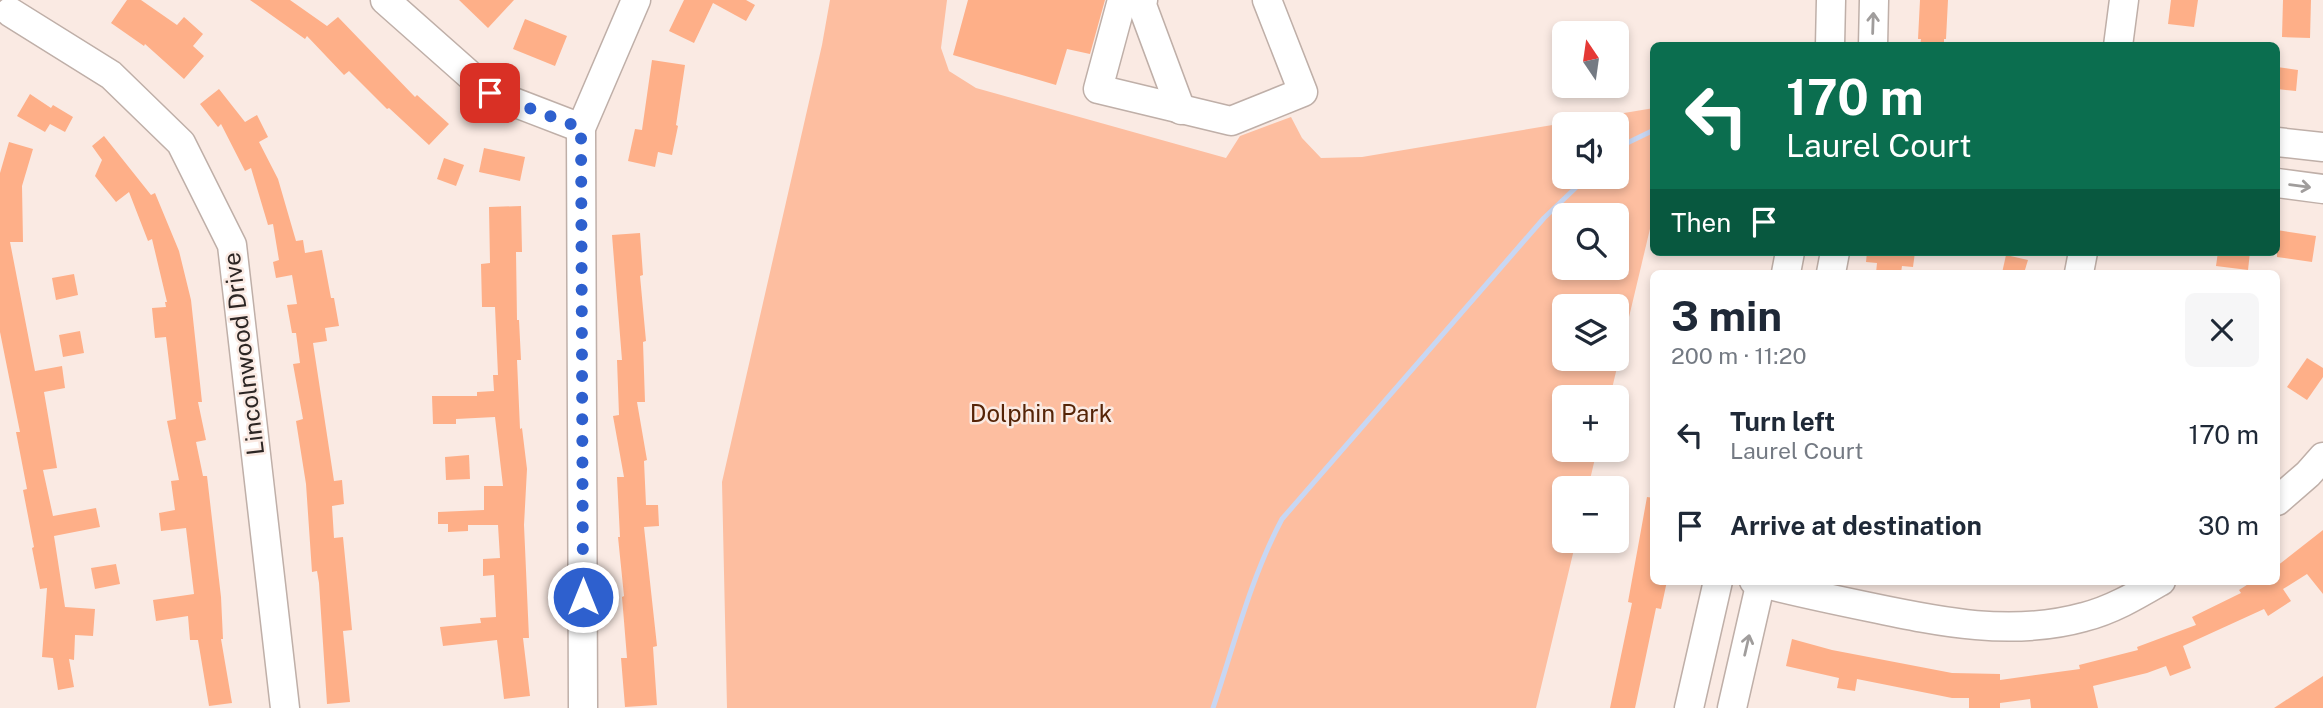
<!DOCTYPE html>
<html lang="en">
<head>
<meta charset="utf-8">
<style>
	body { margin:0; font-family:"Public Sans",sans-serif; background:#f6f6f7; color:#1f2937; height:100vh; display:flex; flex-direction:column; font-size:26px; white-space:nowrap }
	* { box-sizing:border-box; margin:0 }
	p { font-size:23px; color:#747a83 }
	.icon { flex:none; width:38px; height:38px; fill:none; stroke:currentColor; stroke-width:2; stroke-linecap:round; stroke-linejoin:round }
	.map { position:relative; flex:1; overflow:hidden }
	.panel { position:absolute; left:1650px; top:270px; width:630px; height:315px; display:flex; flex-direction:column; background:#fff; border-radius:10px; box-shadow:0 4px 10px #0003 }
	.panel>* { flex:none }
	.hud { position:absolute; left:1650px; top:42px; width:630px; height:214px; border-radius:10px; box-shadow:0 4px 10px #0003; background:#0b6e4f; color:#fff; overflow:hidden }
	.needle { width:46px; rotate:347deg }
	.fabs { position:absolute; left:1552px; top:21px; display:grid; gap:14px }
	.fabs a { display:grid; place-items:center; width:77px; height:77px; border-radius:10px; background:#fff; box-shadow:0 4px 10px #0003; font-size:35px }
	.pin { position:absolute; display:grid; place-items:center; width:60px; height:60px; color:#fff; margin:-30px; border-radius:14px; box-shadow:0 4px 10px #0006 }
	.me { position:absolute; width:77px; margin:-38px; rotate:0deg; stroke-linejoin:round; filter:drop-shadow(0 0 5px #0008) }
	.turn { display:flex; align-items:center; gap:24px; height:147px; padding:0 21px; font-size:32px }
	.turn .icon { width:91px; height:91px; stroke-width:2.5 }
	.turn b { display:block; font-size:49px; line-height:60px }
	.then { display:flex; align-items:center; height:66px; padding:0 21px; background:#0003; gap:14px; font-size:26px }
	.round { display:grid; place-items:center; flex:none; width:74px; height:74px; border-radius:10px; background:#f6f6f7 }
	.head { display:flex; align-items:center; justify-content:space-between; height:119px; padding:0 21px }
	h1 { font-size:42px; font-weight:700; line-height:52px }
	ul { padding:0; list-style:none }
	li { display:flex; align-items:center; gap:21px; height:91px; padding:0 21px }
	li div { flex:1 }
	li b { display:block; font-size:26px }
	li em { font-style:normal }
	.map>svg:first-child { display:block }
</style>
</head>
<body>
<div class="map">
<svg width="2323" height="708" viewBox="0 0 2323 708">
	<rect width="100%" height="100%" fill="#faeae3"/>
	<path fill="#fdbea0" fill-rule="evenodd" d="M830,0H947L941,48L949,71L976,88L1226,158L1240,136L1291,117L1302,138L1321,158L1362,157L1654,108V212L1610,397H1564V450H1597L1588,488H1564V541H1576L1536,708H727L722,482L822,45ZM1564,124H1617V177H1564ZM1564,215H1617V268H1564ZM1564,306H1617V359H1564Z"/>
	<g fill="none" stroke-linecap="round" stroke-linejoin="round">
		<g stroke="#c8d7f3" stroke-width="5">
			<polyline points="1617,151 1625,144 1654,130"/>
			<path d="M1213,708C1234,645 1251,577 1282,519L1544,218L1587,177"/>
		</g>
	</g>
	<g fill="#feaf88">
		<polygon points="127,0 141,0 177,25 184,17 203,34 193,46 204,56 184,79 145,44 144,46 111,23"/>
		<polygon points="250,0 290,0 327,26 338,17 415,97 417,95 449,124 429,145 389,108 387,109 349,71 344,75 307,36 305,39"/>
		<polygon points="459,0 514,0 488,28"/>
		<polygon points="684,0 746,0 755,5 746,21 713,3 694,43 669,31"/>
		<polygon points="968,0 1105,0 1090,54 1067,49 1056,85 953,55"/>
		<polygon points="1920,0 1948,0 1946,39 1944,39 1944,46 1920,46 1921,39 1918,39"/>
		<polygon points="2171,0 2198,0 2194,27 2168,24"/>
		<polygon points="2283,0 2311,0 2310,38 2282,37"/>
		<polygon points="525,19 567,36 555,66 513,49"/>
		<polygon points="652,60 685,65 676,125 678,126 672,155 658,152 655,167 628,161 635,129 642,130"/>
		<polygon points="2277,67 2298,70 2296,91 2277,89"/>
		<polygon points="219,89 245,122 257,115 268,137 259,142 278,179 296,241 303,240 305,253 322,250 331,298 334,298 339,326 325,328 327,341 313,343 334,481 342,480 344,504 332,506 334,538 343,537 349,598 352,630 343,631 350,702 327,704 319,583 317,571 312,572 306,484 296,421 303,419 293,364 300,363 296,333 292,333 287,305 297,304 292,275 276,278 273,262 279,260 273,224 268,225 251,168 245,171 221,124 218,127 200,104"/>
		<polygon points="30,94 51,108 53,105 73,117 65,132 50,124 45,132 17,116"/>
		<polygon points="104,136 151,195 155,193 179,251 191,300 202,402 198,402 206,440 196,442 203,476 207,476 221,597 223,639 221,639 232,703 209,706 198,640 190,640 188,616 156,621 153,600 194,594 186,528 161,531 159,513 175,510 171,481 179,480 167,421 176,419 166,337 155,338 152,308 166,307 165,302 167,302 152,239 148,241 129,192 116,202 95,176 102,160 92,146"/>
		<polygon points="9,142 33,149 22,186 23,242 10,242 35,371 62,366 65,388 44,392 57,468 43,470 53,516 96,508 100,527 54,536 65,607 95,609 93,636 75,635 74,660 69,659 74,687 58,690 53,658 42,657 47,588 40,589 32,548 34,547 23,490 27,489 16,432 20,432 0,332 0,173"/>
		<polygon points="484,148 525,157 520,181 479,172"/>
		<polygon points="444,158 464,165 456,186 437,179"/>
		<polygon points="521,206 522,252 516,252 517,320 519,320 521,360 517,360 520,429 522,428 527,469 524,525 529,638 523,638 530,696 504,699 497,640 443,646 440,627 481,623 480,618 496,617 494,575 483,576 483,559 500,558 498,525 468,525 468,531 448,532 448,524 438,524 438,512 484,510 484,486 503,486 495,417 456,419 456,424 433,424 432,396 477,396 477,392 494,391 493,375 498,375 495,307 482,307 481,264 490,263 489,207"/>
		<polygon points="2277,230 2316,236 2312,262 2277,257"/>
		<polygon points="640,233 643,275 640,276 646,341 643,342 645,402 637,402 647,460 644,461 646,505 658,505 659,526 644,527 657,646 653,647 657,705 625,707 621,658 627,658 622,597 624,596 618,537 620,537 617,477 624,477 613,416 619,415 617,360 622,360 612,235"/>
		<polygon points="1867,252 1915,252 1913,267 1902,266 1901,273 1876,273 1877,263 1866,262"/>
		<polygon points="2218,252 2250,252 2248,270 2216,266"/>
		<polygon points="2006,255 2028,260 2024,273 2002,273"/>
		<polygon points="74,274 78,295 56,300 52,278"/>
		<polygon points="80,331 84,353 63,357 59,335"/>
		<polygon points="2307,358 2323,368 2323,377 2307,400 2287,387"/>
		<polygon points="469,455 470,479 446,480 445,457"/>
		<polygon points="1647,497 1654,498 1654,581 1667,581 1661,609 1656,608 1635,708 1610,708 1632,603 1628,602"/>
		<polygon points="2323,530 2323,594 2307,574 2283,589 2291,601 2268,616 2264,609 2183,646 2191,668 2170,676 2166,666 2147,673 2093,686 2098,708 2031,708 2030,699 2000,703 2000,708 1969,708 1969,698 1952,698 1857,679 1855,691 1837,688 1839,678 1786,666 1792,639 1832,650 1952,673 2000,674 2000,680 2080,669 2079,665 2138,650 2137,647 2196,625 2192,617 2241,593 2239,590 2253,581 2277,581 2277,566"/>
		<polygon points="116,564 120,584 95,589 91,568"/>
		<polygon points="2323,676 2323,708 2274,708"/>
	</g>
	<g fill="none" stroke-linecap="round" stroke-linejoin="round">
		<defs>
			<g id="minor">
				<polyline points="385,0 490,93 581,128"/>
				<polyline points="1122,0 1098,89 1231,121 1303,92 1267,0"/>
				<polyline points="1143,0 1142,5 1181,110"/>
				<polyline points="10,12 111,75 181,143 232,245 285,708"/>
				<polyline points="1830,46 1831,0"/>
				<polyline points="1873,46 1874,0"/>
				<polyline points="2118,46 2124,0"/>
				<polyline points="2277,142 2323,147"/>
				<polyline points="2277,183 2323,189"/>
				<polyline points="1786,273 1790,252"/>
				<polyline points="1831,273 1835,252"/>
				<polyline points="2079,273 2083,252"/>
				<polyline points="2277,501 2308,474 2323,457"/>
				<path d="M1754,581C1792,591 1830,599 1869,607C1940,622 2012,637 2084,617C2112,610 2137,595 2161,581"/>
				<polyline points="583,708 581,128 636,0"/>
				<polyline points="1689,708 1718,581"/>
				<polyline points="1732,708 1761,581"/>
			</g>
		</defs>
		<use href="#minor" stroke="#bfafa8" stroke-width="31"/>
		<use href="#minor" stroke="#fff" stroke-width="28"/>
	</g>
	<defs><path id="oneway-shaft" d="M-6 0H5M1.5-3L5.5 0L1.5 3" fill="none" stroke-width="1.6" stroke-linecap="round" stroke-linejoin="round" transform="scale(1.75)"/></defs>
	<g stroke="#a09d9c">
		<use href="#oneway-shaft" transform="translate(1873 23) rotate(-88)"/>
		<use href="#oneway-shaft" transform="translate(2300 186) rotate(7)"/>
		<use href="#oneway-shaft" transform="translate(1747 645) rotate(-77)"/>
	</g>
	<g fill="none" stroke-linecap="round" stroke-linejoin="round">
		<polyline stroke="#2e60ce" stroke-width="12" stroke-dasharray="0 21.6" points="490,93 581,128 583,597"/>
	</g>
	<g text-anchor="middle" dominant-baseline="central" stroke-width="5" stroke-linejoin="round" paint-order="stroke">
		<g font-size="24" fill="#2c2624" stroke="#faeae3">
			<text transform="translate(243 354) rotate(-97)">Lincolnwood Drive</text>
		</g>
		<g font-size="24" fill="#552407" stroke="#faeae3">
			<text x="1041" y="413">Dolphin Park</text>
		</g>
	</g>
</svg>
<div class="fabs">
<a><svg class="needle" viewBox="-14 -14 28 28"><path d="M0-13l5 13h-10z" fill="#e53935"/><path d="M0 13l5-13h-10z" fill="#747a83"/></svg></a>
<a><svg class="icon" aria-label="sound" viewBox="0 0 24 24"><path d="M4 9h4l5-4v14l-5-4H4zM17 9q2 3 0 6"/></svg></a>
<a><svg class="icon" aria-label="search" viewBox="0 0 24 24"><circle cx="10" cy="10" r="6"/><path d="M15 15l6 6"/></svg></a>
<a><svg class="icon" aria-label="layers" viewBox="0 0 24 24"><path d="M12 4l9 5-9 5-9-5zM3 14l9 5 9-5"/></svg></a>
<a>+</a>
<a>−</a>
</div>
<div class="pin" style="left:490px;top:93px;background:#d93025"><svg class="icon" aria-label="arrive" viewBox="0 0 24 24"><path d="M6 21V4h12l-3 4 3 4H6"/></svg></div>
<svg class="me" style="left:583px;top:597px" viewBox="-20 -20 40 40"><circle r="17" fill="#2e60ce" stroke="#fff" stroke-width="3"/><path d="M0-11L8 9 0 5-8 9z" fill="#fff"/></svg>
<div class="hud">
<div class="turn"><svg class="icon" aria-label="left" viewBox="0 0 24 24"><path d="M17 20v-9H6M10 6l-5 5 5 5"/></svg><div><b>170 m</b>Laurel Court</div></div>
<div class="then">Then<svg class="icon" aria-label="arrive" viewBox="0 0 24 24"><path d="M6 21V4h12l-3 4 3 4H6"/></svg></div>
</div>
<section class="panel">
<div class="head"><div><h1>3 min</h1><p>200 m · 11:20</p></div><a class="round"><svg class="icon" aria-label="close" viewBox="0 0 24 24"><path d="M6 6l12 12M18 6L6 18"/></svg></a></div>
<ul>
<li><svg class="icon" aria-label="left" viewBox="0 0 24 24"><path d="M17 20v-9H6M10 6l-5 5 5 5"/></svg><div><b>Turn left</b><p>Laurel Court</p></div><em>170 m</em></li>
<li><svg class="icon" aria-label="arrive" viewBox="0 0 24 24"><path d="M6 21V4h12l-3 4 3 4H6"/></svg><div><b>Arrive at destination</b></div><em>30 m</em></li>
</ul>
</section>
</div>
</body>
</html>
